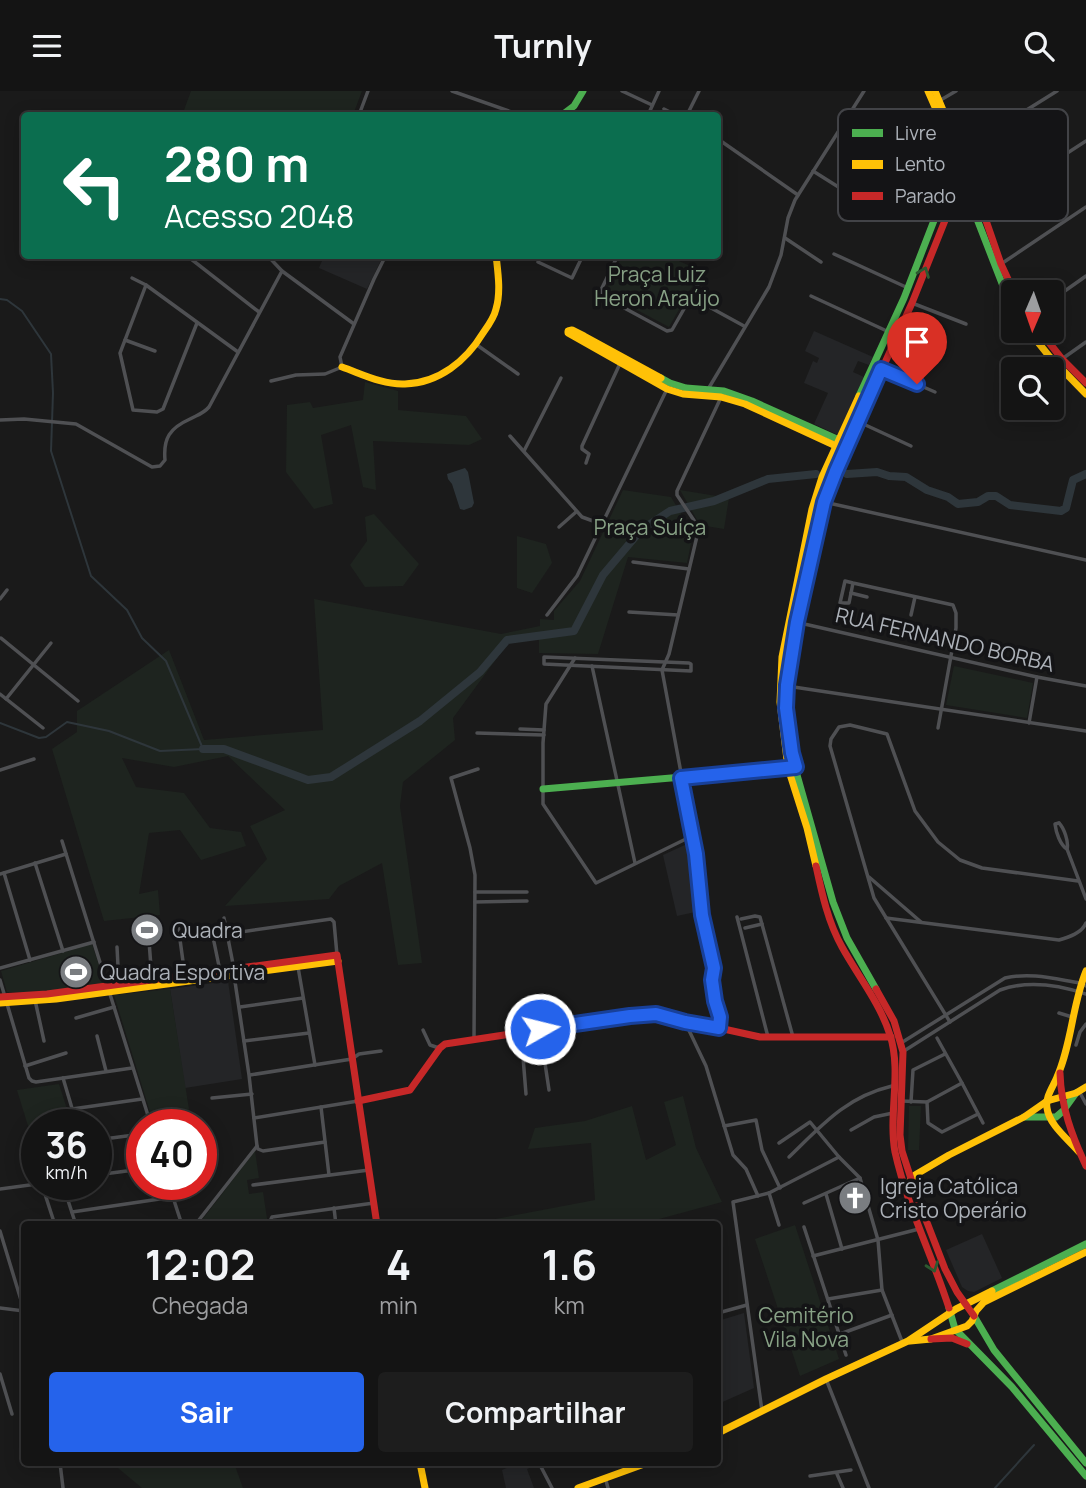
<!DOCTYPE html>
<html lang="pt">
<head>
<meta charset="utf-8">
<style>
	body { margin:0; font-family:Manrope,sans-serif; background:#1d1d1d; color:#f1f3f6; height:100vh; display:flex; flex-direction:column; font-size:26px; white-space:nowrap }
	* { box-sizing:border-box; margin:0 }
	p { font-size:23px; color:#9d9ea0 }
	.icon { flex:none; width:38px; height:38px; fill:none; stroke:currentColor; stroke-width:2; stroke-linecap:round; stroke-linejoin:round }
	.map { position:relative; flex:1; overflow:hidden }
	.details { position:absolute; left:21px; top:1130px; width:700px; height:245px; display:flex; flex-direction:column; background:#141414; border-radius:7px; box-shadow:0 4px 18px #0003,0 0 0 2px #333334 }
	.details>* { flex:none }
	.top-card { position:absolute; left:21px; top:21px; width:700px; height:147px; border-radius:7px; box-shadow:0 4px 18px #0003,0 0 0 2px #333334; background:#0b6e4f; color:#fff; overflow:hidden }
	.needle { width:46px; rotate:182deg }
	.fabs { position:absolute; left:1001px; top:189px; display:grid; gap:14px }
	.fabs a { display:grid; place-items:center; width:63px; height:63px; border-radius:7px; background:#141414; box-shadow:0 4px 18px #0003,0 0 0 2px #333334; font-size:35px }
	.speed { position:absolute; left:21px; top:1018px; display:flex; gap:14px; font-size:35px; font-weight:700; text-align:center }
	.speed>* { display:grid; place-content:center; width:91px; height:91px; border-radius:50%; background:#141414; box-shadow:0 4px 18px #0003,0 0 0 2px #333334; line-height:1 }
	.speed small { font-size:18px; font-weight:400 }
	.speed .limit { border:10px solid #d22; background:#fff; color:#111 }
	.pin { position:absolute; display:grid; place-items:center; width:60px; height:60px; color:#fff; margin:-72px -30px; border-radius:50% 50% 50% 0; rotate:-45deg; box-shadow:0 0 7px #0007 }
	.pin .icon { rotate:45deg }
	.me { position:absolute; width:77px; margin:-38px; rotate:82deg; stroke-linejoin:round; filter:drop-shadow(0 0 5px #0008) }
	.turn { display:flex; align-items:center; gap:24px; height:147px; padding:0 28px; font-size:32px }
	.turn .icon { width:91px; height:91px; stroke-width:2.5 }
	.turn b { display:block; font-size:49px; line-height:60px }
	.eta { display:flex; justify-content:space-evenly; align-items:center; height:119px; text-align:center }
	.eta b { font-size:42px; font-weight:700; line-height:49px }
	.button { display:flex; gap:14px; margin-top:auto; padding:14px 28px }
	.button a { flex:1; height:80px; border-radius:7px; background:#2563eb; color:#fff; font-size:28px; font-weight:700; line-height:80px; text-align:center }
	.button a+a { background:#1d1d1d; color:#f1f3f6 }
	header { display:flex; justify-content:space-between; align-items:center; height:91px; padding:0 28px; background:#141414; font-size:32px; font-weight:700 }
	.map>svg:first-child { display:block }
</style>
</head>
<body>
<header><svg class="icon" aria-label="menu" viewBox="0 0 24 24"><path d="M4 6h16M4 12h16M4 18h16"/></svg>Turnly<svg class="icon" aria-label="search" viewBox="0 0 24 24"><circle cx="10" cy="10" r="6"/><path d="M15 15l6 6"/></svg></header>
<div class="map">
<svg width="1086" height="1397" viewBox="0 0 1086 1397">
	<rect width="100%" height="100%" fill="#1a1a1a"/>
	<g fill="#242527">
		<polygon points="324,165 371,165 381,169 367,198 319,177"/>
		<polygon points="814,240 873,266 869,274 858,270 853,281 864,286 838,344 814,333 828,302 804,292 813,270 817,272 819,267 805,260"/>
		<polygon points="687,753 700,820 677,825 663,764"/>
		<polygon points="228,890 242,988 185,997 170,898"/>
		<polygon points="982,1143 1002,1187 974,1201 968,1200 962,1196 946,1159"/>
		<polygon points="744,1222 754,1297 718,1313 718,1230"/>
		<polygon points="518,1372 532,1372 534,1375 527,1378 534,1397 506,1397 502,1379"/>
	</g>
	<g fill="#1e241f">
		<polygon points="191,0 362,0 353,24 199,24 184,19"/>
		<polygon points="622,165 668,165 701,180 669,236 605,202"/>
		<polygon points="365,291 398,300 398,319 466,325 482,348 469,354 373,350 376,399 363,396 351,334 321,344 333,413 314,418 286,381 287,314 310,311 313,317 363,309"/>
		<polygon points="623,399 671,406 693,443 687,472 628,466 598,563 539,562 539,547 508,552 453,627 455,649 403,691 400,715 422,872 398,874 382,772 339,795 329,808 225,815 267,768 250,735 285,719 228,665 174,676 122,667 136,696 184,702 210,737 241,741 246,755 201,769 180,739 149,742 139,803 158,799 160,824 104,830 52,658 77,641 77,620 169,559 204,649 323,639 314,508 501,543 540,535 540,528 554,529 554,520 580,490"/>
		<polygon points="680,399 729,407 724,438 700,434"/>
		<polygon points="374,423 419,473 403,495 365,496 350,474 367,450 365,426"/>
		<polygon points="517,445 546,453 552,472 532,502 517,497"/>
		<polygon points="954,575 1033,592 1027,627 946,614"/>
		<polygon points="92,853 105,893 40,901 7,901 1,880"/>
		<polygon points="170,898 191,1031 168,1034 154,1034 114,904"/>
		<polygon points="59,993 72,1034 37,1034 37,1064 17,999"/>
		<polygon points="683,1005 696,1057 722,1111 637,1134 464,1134 595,1109 591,1052 528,1058 535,1037 585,1030 632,1015 646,1069 676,1054 664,1011"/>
		<polygon points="909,1015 921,1015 919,1059 908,1059"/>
		<polygon points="255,1060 259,1087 247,1089 249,1103 263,1101 268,1134 198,1134"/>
		<polygon points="795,1134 839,1268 800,1285 755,1148"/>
		<polygon points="112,1372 234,1372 243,1397 142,1397"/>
	</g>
	<polygon fill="#2e363b" points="465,377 468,381 474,412 472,416 464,419 460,418 452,393 448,388 447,383"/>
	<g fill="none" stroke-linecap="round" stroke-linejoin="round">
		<g stroke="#2e363b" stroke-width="2">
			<polyline points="0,208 7,209 22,220 51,263 53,302 51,360 91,485 127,519 142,547 166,570 203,658 160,660 109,640 67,631 46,646 39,647 0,632"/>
			<polyline points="995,1397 1034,1354"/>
		</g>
		<g stroke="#2e363b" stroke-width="8">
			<polyline points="847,383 877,381 889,385 906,386 927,399 948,406 958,413 978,411 988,405 996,405 1010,414 1061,420 1066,417 1073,389 1086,383"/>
			<polyline points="203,658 224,658 308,689 331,686 420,630 480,581 507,549 574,540 603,484 641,439 670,420 714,410 768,388 816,383"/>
		</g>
		<g stroke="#4f5053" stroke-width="3.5">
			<polyline points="452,0 520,24"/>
			<polyline points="622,0 652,14"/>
			<polyline points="939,10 956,0"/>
			<polyline points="664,18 676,24"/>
			<polyline points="359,24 368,0"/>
			<polyline points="648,24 659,0"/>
			<polyline points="687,24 699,0"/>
			<polyline points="718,48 798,104"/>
			<polyline points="961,60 1057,0"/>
			<polyline points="813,80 840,97 935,127"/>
			<polyline points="981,118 1086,50"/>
			<polyline points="785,147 821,171"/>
			<polyline points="834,163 908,197"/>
			<polyline points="186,164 259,221"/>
			<polyline points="267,164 282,180 354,233"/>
			<polyline points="618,164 601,199 602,205 667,240 672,239 701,188"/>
			<polyline points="538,171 572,187 583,164"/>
			<polyline points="1001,173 1086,116"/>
			<polyline points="132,187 146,194 238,261"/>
			<polyline points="146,194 120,262 133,319 157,321 163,318 197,232"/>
			<polyline points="811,205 889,241"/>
			<polyline points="691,206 744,235"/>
			<polyline points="1052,209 1086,185"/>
			<polyline points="912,212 966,233"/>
			<polyline points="125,249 155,260"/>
			<polyline points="477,254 518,283"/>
			<polyline points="1062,268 1086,251"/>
			<polyline points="882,278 935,301"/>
			<polyline points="271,290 296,284 325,283 342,276 340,266 374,188 386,164"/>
			<polyline points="704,305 769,196 781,164 788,127 795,109 864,0"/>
			<path d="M0,329L24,328L76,333L152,376L160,375L165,369C163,347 170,337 190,328C197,324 203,323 209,316L282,180"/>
			<polyline points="859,331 911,355"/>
			<polyline points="510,345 582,426 593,430 604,430"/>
			<polyline points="524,360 561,287"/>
			<polyline points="586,372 589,363 582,358 582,355 623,266"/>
			<polyline points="824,411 1086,469"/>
			<polyline points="559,436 576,421"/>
			<polyline points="633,471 689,478"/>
			<polyline points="853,492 849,512 840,512 845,490 853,492 953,514 956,522 956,537 938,637"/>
			<polyline points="851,502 867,506"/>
			<polyline points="0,508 7,499"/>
			<polyline points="629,521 678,524"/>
			<polyline points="547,524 577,485 667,298"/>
			<polyline points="911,524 915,506"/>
			<polyline points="800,532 1037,586 1086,595"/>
			<polyline points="1,547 78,610"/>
			<polygon points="544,566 689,572 691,573 691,580 544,573"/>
			<polyline points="575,567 546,613 543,652 543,713 596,792 692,745"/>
			<polyline points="592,575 635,772"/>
			<polyline points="787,595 1086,640"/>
			<polyline points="0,603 43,637"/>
			<polyline points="6,608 51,552"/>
			<polyline points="1029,632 1037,586"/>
			<polyline points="520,638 544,639"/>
			<polyline points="477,642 544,644"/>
			<polyline points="0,679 34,668"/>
			<path d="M1059,732C1064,737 1069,751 1067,758L1086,808"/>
			<path d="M1059,732L1055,733C1056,741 1060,754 1067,758"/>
			<polyline points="62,750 151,1034"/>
			<polyline points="35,772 63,860"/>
			<polyline points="4,782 30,869"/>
			<polyline points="0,783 66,763"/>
			<polyline points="869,786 921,831"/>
			<polyline points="475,801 527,801"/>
			<polyline points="475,811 527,810"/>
			<polyline points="737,826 768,946"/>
			<polyline points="224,827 234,878"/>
			<path d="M886,827L1059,849C1069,846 1082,842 1086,832"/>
			<polyline points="741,828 755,825 760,826 793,946"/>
			<polyline points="178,834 185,885"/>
			<polyline points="745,837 762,833"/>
			<polyline points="227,843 331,828 334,831 337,864"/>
			<polyline points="213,846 220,880"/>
			<polyline points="149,850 152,889"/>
			<polyline points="117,856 119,894"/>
			<polyline points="298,876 315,974"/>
			<polyline points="0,877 94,851"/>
			<polyline points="0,889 29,987 32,990 36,991 132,977"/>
			<polyline points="35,909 44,950"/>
			<polyline points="240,916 303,907"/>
			<polyline points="1059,922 1072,926"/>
			<polyline points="76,927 114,916"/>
			<polyline points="685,931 706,975 733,1064 746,1078 758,1105"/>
			<polyline points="950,931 874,807 830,655 831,648 839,636 850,634 887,643 915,720 938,751 960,769 982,777 1078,790"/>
			<polyline points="719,937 720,926 715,910 712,889 714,877 702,823 696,763 662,579 669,563 698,441 697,434 677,404 677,400 724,300"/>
			<polyline points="423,939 430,954 439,957"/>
			<polyline points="540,939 549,999"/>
			<polyline points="521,941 526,1003"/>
			<polyline points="97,945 106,980"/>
			<polyline points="937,947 962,992"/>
			<polyline points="474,948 475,784 470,757 451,687 478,678"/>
			<polyline points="244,950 309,942"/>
			<path d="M901,952L1005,887C1031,881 1055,888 1080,892L1086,895"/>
			<polyline points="1076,954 1080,941 1086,933"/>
			<path d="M904,960L1000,899C1028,889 1059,894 1086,903"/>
			<polyline points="25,975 66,962"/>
			<polyline points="250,984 352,968 359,963 381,960"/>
			<polyline points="63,987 77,1034"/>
			<polyline points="1079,1000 1086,1013"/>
			<polyline points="212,1007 252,1003"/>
			<polyline points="901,1010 927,1011 962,992 983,1032"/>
			<polyline points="911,1011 913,979 945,963"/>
			<polyline points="927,1011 928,1032 942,1041 978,1023"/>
			<polyline points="321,1016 329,1084"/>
			<polyline points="72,1018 142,1008"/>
			<polyline points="254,1027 358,1010"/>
			<polyline points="724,1035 756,1029 762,1059 780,1097"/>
			<polyline points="851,1039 874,1026 893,1022"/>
			<polyline points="96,1049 142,1043"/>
			<polyline points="779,1052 810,1031 839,1066 860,1087 878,1149 882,1199 903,1253"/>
			<polyline points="257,1055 258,1058 263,1060 325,1051"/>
			<path d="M789,1066C822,1034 846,1006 892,995"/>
			<polyline points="201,1074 203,1073"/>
			<polyline points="96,1084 142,1078"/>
			<polyline points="42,1094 55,1134"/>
			<polyline points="63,1094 76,1134"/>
			<polyline points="169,1094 182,1134"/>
			<polyline points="253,1094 369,1079"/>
			<polyline points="0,1098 37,1093"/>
			<polyline points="171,1099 194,1096"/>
			<polyline points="769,1102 779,1134"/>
			<polyline points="826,1103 842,1158"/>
			<polyline points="804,1112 860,1087"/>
			<polyline points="334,1117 336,1134"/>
			<polyline points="72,1121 173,1106"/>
			<polyline points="195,1134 257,1055 249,984 234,884"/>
			<polyline points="271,1134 271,1128 272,1126 374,1112"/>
			<polyline points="687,1134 687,1132"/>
			<polyline points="804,1136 846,1264"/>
			<polyline points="0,1140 24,1219"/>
			<polyline points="813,1165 919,1138"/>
			<polyline points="828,1208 882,1199"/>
			<polyline points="0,1217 24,1220"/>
			<polyline points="718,1222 747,1214"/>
			<polyline points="840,1243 892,1224"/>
			<polyline points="0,1283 12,1323"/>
			<polyline points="826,1288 869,1397"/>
			<polyline points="762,1320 733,1111 769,1102 839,1066"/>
			<polyline points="60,1372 63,1397"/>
			<polyline points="539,1372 552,1397"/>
			<polyline points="837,1383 843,1397"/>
			<polyline points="810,1385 851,1379"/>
			<polyline points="605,1386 608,1397"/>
		</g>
		<g stroke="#4caf50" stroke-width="7">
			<polyline points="562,24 574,15 583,0"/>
			<polyline points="960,101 970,110 1003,195 1013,213"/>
			<polyline points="661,287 670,292 686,297 724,300 752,310 839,349"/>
			<polyline points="859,305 904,207 952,83 961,79 967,81 971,86"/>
			<polyline points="821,424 790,574 786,610 787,633 797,684 833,811 847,847 876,898"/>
			<polyline points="543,698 788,677"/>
			<polyline points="1024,1026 1056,1026 1063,1020 1076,1002"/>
			<polyline points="992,1200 1086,1153"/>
			<polyline points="949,1217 955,1238 1012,1296 1086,1385"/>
			<polyline points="974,1225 994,1259 1086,1372"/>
		</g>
		<g stroke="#ffc107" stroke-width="7">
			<polyline points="928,0 939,25 951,61 951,94 960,101"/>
			<polyline points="935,0 969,81"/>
			<polyline points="1029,240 1049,265 1086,303"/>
			<path d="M342,276C362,283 383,294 405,293C439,292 466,270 483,242C488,235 494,227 496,218C501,201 498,182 496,164"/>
			<polyline points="661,287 584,245 572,239 568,240 568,242 667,298 683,303 721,306 745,313 836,355"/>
			<polyline points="816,775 807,737 788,677 780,611 782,566 812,418 822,386 859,305"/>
			<polyline points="0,912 56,908 338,870"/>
			<path d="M1079,1061C1069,1049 1049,1034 1047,1017C1045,1006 1053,996 1057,986C1072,952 1072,914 1086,880"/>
			<polyline points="907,1101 909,1091 915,1084 949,1064 1024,1026 1047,1010 1076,1002 1086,996"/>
			<polyline points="910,1250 931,1248 967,1235 972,1230 976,1220 984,1211 1086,1161"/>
			<polyline points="718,1342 826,1288 908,1250 956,1218 992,1200"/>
			<polyline points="420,1372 425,1397"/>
			<polyline points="578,1397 647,1372"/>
		</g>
		<g stroke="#c62828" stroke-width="7">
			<polyline points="971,86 1001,173 1014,201"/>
			<polyline points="1040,240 1062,268 1086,292"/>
			<polyline points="821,424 824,411 836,380 912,212 954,107 969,95 971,86"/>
			<path d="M816,775C822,803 828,831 842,856C858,885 880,912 890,944C902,981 888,1023 895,1061C907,1115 932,1164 949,1217"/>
			<polyline points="876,898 894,930 903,961 900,1044 902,1060 916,1103 945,1178 957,1201 974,1225"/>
			<polyline points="0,906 47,903 337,864 377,1134"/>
			<path d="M1060,982C1061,1016 1072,1045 1086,1075"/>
			<polyline points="358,1010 410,999 440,957 445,953 630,925 656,923 760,946 891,946"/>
			<polyline points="931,1248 952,1247 967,1253"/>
		</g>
	</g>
	<defs><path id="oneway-chevron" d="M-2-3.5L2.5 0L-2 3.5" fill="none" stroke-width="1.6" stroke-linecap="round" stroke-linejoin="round" transform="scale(1.75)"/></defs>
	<g stroke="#2d5a30">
		<use href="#oneway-chevron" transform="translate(924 181) rotate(-69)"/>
		<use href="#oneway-chevron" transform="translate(933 1176) rotate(70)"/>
	</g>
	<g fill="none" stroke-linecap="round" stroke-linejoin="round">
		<defs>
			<polyline id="route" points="540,938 630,925 656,923 685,931 719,937 720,926 715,910 712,889 714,877 702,824 696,763 681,687 796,676 792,662 786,617 787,594 797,531 824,411 836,380 881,278 917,293"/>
		</defs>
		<use href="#route" stroke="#184099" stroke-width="18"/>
		<use href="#route" stroke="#2563eb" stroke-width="12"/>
	</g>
	<defs>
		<symbol id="stadium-disc" viewBox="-11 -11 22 22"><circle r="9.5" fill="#7a7d81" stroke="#141416"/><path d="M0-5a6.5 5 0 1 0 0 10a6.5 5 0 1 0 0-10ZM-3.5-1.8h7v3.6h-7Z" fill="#fff"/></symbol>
		<symbol id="church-disc" viewBox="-11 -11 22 22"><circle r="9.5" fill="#7a7d81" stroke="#141416"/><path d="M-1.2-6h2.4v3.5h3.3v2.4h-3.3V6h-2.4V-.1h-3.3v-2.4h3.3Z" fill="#fff"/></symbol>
	</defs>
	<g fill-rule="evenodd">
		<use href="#stadium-disc" x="128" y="820" width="38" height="38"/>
		<use href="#stadium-disc" x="57" y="862" width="38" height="38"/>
		<use href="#church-disc" x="836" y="1088" width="38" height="38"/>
	</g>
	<g text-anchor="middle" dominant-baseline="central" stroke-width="7" stroke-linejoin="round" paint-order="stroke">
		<g font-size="21" fill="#88a286" stroke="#141416">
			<text x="657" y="183">Praça Luiz<tspan x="657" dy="24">Heron Araújo</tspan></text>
			<text x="650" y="436">Praça Suíça</text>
			<text x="806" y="1224">Cemitério<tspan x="806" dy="24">Vila Nova</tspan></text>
		</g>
		<g font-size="21" fill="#adb2b9" stroke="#141416">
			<text transform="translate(945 548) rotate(13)">RUA FERNANDO BORBA</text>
		</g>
		<g font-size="21" fill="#adb2b9" stroke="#141416" text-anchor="start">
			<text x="172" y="839">Quadra</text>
			<text x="100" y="881">Quadra Esportiva</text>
			<text x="880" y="1095">Igreja Católica<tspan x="880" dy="24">Cristo Operário</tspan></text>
		</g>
	</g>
	<rect x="838" y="18" width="230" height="112" rx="10" fill="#141416" stroke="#424347" stroke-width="2"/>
	<rect x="852" y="38" width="31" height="8" fill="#4caf50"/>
	<rect x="852" y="69" width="31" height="9" fill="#ffc107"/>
	<rect x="852" y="101" width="31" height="8" fill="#c62828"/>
	<g font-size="19" fill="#adb2b9">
		<text x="895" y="49">Livre</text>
		<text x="895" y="80">Lento</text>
		<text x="895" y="112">Parado</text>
	</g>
</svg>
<div class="fabs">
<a><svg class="needle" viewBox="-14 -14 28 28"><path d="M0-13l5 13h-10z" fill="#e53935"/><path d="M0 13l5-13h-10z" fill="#9d9ea0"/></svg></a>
<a><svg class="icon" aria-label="search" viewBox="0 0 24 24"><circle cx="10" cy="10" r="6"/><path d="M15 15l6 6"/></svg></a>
</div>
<div class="speed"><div>36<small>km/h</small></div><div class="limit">40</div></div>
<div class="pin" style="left:917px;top:293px;background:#d93025"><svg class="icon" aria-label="arrive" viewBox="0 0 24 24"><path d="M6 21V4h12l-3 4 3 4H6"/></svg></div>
<svg class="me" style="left:540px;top:938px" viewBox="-20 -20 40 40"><circle r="17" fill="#2563eb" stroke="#fff" stroke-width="3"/><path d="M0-11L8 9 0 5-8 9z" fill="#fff"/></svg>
<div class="top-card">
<div class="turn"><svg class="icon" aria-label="left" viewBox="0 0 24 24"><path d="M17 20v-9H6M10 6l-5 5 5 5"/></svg><div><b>280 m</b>Acesso 2048</div></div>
</div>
<section class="details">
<div class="eta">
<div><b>12:02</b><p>Chegada</p></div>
<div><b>4</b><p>min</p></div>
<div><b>1.6</b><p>km</p></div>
</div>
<div class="button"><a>Sair</a><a>Compartilhar</a></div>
</section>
</div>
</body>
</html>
